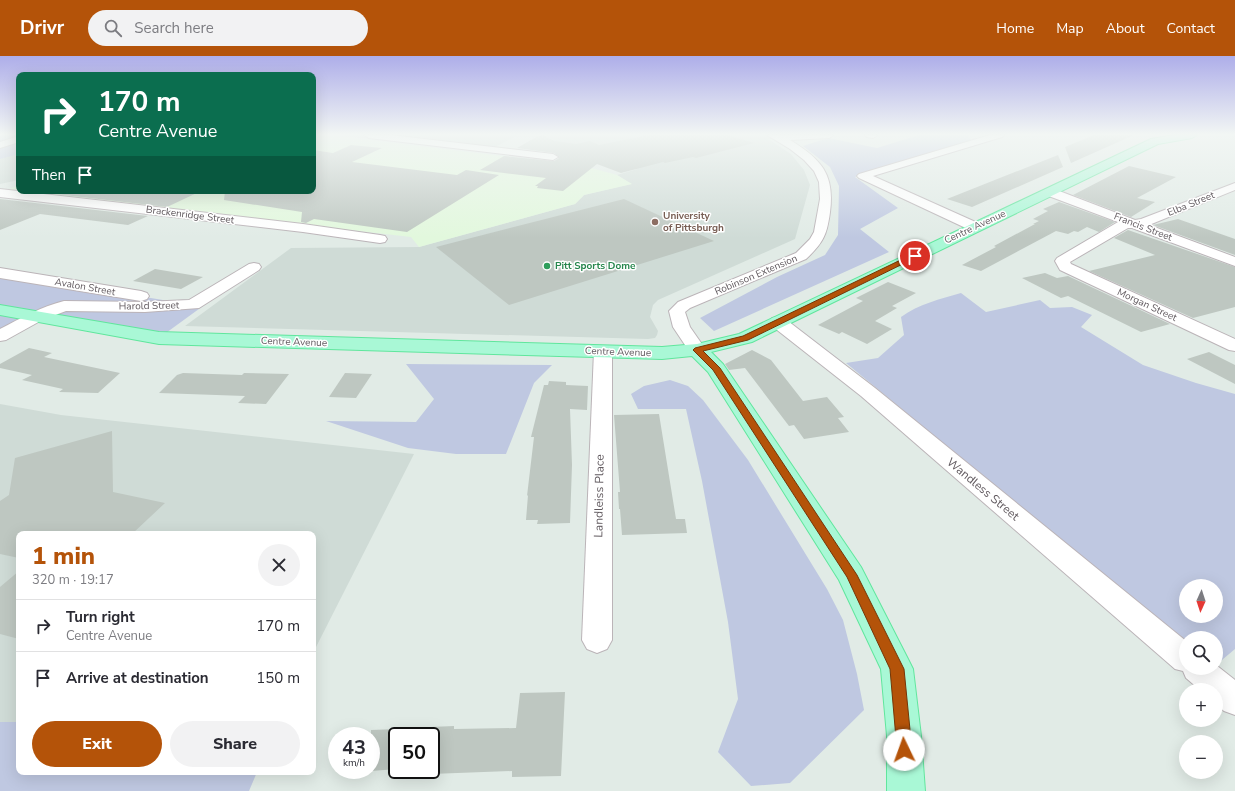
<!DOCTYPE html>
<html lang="en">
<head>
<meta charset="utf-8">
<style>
	body { margin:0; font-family:"Nunito Sans",sans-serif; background:#f2f2f3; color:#2b2b33; height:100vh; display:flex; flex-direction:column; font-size:15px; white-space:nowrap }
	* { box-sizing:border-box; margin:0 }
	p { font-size:13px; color:#7c7c81 }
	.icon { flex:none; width:22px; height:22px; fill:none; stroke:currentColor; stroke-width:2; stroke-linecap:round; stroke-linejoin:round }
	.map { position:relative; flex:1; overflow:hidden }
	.sheet { position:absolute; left:16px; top:475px; width:300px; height:244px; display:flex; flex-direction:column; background:#fff; border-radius:8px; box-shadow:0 4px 16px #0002 }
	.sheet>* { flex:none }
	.hud { position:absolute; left:16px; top:16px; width:300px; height:122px; border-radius:8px; box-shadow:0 4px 16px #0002; background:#0b6e4f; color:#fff; overflow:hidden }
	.needle { width:26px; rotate:183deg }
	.buttons { position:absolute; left:1179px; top:523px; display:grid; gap:8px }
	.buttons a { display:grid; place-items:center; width:44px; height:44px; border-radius:50%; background:#fff; box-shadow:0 4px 16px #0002; font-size:20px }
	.speed { position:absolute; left:328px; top:671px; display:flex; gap:8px; font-size:20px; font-weight:700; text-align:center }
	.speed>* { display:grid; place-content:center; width:52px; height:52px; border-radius:50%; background:#fff; box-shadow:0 4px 16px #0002; line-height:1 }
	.speed small { font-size:10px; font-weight:400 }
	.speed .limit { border:2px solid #111; border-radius:6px; background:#fff; color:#111 }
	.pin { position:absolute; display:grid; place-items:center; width:34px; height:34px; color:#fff; margin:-17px; border:2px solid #fff; border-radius:50%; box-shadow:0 1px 4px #0007 }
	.me { position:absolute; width:44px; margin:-22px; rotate:357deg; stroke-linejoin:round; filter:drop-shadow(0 0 3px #0008) }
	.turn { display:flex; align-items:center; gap:14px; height:84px; padding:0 16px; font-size:18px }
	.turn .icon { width:52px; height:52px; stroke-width:2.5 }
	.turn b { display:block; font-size:28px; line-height:34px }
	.then { display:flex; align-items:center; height:38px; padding:0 16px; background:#0003; gap:8px; font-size:15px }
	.round { display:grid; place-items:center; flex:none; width:42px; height:42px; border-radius:21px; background:#f2f2f3 }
	.head { display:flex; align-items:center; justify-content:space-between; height:68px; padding:0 16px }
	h1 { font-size:24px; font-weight:800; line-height:30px; color:#b45309 }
	.cta { display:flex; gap:8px; margin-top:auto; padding:8px 16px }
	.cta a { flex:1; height:46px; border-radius:24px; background:#b45309; color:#fff; font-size:16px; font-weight:800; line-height:46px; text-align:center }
	.cta a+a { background:#f2f2f3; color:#2b2b33 }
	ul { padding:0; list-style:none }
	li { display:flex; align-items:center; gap:12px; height:52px; padding:0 16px; border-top:1px solid #e1e1e2 }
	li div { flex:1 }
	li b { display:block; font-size:15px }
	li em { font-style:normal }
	header { display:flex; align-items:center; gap:24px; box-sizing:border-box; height:56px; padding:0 20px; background:#b45309; color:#fff }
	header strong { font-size:19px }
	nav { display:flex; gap:22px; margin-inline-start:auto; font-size:14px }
	.search { width:280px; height:36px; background:#f2f2f3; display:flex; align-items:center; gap:10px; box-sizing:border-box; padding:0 14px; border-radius:22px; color:#7c7c81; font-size:15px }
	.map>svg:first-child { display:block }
</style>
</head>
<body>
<header>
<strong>Drivr</strong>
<div class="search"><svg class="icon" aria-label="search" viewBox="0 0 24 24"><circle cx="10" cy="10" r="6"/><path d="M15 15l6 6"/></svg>Search here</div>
<nav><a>Home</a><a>Map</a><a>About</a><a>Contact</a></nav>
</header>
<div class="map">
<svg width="1235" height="735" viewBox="0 0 1235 735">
	<rect width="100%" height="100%" fill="#e1ebe6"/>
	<g fill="#cfdbd6">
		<polygon points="0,79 19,79 19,124 0,128"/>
		<polygon points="337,79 518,79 493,92 553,100 548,103"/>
		<polygon points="545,79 804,79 768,83 791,98 804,114 810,129 795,183 658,244 653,249 650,261 658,275 657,279 655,282 648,283 185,270 291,192 419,191 575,148 584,139 631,128 617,119 637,113 584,91 557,86"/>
		<polygon points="0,348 61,359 414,398 313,597 313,478 19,478 19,666 0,666"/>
	</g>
	<polygon fill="#e2f8dd" points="313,79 330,79 584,110 617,119 632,128 584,139 575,148 419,191 411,181 11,135 9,133 19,129 19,135 313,135"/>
	<g fill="#bfc8e1" fill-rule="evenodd">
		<polygon points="0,79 19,79 19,98 0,103"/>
		<polygon points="919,79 969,79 971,86 922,99 855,121 898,152 860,173 889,196 714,275 700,262 777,221 825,199 838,179 839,130 830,111 803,90 828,82 877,92"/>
		<polygon points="0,217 193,249 203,250 159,282 36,260 0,281"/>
		<path d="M961,237L986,256L1040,244L1050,252L1072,251L1092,259L1081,271L1143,309L1196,327L1235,338V593L1216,609V582H1186V587L846,307L878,302L904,279L901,261C919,248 940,243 961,237ZM1186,530H1216V560H1186Z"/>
		<polygon points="406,308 552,309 534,327 506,398 456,398 408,392 326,365 416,366 434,343"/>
		<polygon points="670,324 688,330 703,344 748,404 827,533 843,564 857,618 864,654 790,727 751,730 718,696 738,643 728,566 702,425 686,353 638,353 631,338 644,330"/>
		<polygon points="0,666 19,666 19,716 257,716 249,735 0,735"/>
	</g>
	<g fill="#bec7c1">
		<polygon points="543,79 555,85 576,88 590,85 599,89 648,79 728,79 754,87 696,102 693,101 665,107 663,106 621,117 597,108 563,135 537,132 538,130 535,130 546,122 480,114 504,100 554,105 559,102 554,97 517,92 538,80"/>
		<polygon points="1094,79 1134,79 1071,107 1065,91"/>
		<polygon points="351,89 382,92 352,106 457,119 466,114 499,119 407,176 314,163 306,167 301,166 302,156 224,144 225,135 313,135 313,94 333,97"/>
		<polygon points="1058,99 1063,111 972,151 947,143"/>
		<polygon points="1129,110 1176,121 1137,142 1155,146 1131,161 1073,139"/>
		<polygon points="30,135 201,135 167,151"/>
		<polygon points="0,143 148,160 128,169 40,158 0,174"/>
		<polygon points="624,143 714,185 509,249 436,191"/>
		<polygon points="1059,146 1115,166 1099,176 1087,171 1078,176 1074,175 1068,178 1056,175 981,215 962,209 996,191 994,190 1035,168 1033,168 1039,165 1033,163 1048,155 1043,153"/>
		<polygon points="1178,163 1235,183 1235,199 1153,169"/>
		<polygon points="1128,174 1235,211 1235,251 1193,262 1089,215 1155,199 1114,182"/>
		<polygon points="155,213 203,221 181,233 133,225"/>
		<polygon points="1045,217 1057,222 1068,220 1170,268 1141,276 1068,240 1061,242 1022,222"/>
		<polygon points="888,226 916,237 892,250 897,252 875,265 892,273 867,288 842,276 839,278 818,269 863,245 856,242"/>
		<polygon points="29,292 52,297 44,301 120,317 98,337 59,336 63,333 22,324 32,319 0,312 0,308"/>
		<polygon points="752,294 771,304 803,345 827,341 844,361 838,362 849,376 804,383 794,369 789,370 745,312 729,314 725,308"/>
		<polygon points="1209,296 1235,309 1235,328 1187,303"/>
		<polygon points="183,317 242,319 244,317 289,318 266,348 238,347 245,340 159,337 177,319"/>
		<polygon points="345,317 372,318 356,342 329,341"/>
		<polygon points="549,325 566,326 566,329 588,330 587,354 570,353 572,409 570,467 537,468 538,464 526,464 528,439 527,440 534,381 531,381 544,329 548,329"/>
		<polygon points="659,358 676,463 685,463 687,477 622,479 620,453 619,453 618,436 620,436 614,359"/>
		<polygon points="112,375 113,436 165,447 132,478 19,478 19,502 0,498 0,445 9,439 15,402"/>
		<polygon points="19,515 19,583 0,578 0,531"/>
		<polygon points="565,636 561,720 512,721 512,715 431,718 431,671 454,670 454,673 516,672 520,637"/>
		<polygon points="397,673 397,713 371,715 371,674"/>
	</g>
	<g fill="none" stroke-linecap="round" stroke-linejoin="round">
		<defs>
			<g id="minor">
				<polygon points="364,79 390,79 553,98 558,101 553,104 369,82"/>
				<path d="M767,79H834L829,82L790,84C821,103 835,118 830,156C827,179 823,187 806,203L690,252L685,256L690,271L706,294L703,298L697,299L691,298L673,271L669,255L678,246L796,197L810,183L814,176L820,143L819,126L814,115L804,104L790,93Z"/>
				<polygon points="865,79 878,79 873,82 867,81"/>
				<polygon points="990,79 1004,79 1002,81 873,120 980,168 982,171 980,174 970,174 859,122 857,120 859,118"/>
				<polygon points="19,80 19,86 0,92 0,86"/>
				<polygon points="1235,127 1235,134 1149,169 1235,201 1235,210 1132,172 1128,172 1070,206 1071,208 1235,283 1235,295 1229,294 1060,214 1055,205 1057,202 1118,166 1046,139 1044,136 1046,133 1054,133 1135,164 1141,163"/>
				<polygon points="0,133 303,168 380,179 385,180 387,183 385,186 380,187 303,176 0,141"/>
				<path d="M254,207L259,208L261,211L259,214L199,252L145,256L66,255L42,264L6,284L0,285V273C21,262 41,251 64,245L145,246L189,244L249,208Z"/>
				<polygon points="0,212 141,235 147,237 149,240 147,243 141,245 0,222"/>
				<polygon points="778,261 784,262 875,332 1186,585 1186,612 1216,612 1216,609 1235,624 1235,659 1224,655 1216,648 1216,634 1200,634 1186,622 1183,615 1175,613 861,340 772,270 770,266 772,262"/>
				<polygon points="603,290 609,291 612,295 612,584 607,593 597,597 587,593 582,584 594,295 597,291"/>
			</g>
			<polygon id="major" points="1175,79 1197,79 1192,82 1158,88 752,286 711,296 723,308 861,511 908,603 913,613 921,680 925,735 887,735 887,680 881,613 839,524 708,316 692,300 662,303 159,288 0,259 0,249 159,276 662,291 697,288 739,278 1151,83"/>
		</defs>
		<use href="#minor" stroke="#bbb4b8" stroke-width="2"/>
		<use href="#major" stroke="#60e69d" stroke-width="2"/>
		<use href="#minor" fill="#fff" fill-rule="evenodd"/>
		<use href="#major" fill="#a9f8d6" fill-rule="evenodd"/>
	</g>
	<linearGradient id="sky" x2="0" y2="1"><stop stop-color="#aeaee9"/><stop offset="0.43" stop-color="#f2f6f4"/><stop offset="1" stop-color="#f2f6f4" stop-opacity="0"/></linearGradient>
	<rect width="1235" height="182" fill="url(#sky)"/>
	<polygon fill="#b45309" stroke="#753606" points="913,198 919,200 748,284 703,295 720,312 857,519 904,613 912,694 910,699 904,701 899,699 897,694 890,613 847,521 713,314 693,294 695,292 743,280"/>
	<circle fill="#8d6e63" stroke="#fff" stroke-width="1.5" cx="655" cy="166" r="4"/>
	<circle fill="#2e9e5b" stroke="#fff" stroke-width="1.5" cx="547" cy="210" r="4"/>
	<g text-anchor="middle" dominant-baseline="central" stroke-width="3" stroke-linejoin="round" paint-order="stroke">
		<g font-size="10" fill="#615a5f" stroke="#fff">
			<text transform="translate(1191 148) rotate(-22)">Elba Street</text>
			<text transform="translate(190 159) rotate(7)">Brackenridge Street</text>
			<text transform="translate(975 171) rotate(-25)">Centre Avenue</text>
			<text transform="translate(1143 171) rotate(21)">Francis Street</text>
			<text transform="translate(756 219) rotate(-23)">Robinson Extension</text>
			<text transform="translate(85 231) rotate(10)">Avalon Street</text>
			<text transform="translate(1147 249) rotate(25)">Morgan Street</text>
			<text transform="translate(149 250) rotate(-1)">Harold Street</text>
			<text transform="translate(294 286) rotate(2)">Centre Avenue</text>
			<text transform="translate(618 296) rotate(2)">Centre Avenue</text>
		</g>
		<g font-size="10" font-weight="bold" fill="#785e54" stroke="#fff" text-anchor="start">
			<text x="663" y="160">University<tspan x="663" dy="12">of Pittsburgh</tspan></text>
		</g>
		<g font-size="10" font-weight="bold" fill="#27864d" stroke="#fff" text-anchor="start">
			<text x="555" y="210">Pitt Sports Dome</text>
		</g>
		<g font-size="12" fill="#615a5f" stroke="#fff">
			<text transform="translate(983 433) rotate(40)">Wandless Street</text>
			<text transform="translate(599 440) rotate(-89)">Landleiss Place</text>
		</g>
	</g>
</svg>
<div class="buttons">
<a><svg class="needle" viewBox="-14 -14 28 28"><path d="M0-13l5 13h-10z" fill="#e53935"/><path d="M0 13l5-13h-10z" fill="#7c7c81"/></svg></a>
<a><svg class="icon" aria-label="search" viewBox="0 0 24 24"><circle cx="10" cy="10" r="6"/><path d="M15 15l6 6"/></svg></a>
<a>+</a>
<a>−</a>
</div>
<div class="speed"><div>43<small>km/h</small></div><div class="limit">50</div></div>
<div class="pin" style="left:915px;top:200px;background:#d93025"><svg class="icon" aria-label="arrive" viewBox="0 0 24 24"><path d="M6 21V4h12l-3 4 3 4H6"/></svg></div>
<svg class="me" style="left:904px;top:694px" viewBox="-20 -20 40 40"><circle r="19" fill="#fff"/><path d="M0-13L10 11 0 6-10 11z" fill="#b45309"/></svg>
<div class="hud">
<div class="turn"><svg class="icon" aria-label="right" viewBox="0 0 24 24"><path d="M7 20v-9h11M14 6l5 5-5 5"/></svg><div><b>170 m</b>Centre Avenue</div></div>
<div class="then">Then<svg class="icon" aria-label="arrive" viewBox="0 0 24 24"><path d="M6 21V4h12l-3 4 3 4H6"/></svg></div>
</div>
<section class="sheet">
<div class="head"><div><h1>1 min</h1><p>320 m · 19:17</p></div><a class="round"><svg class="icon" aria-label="close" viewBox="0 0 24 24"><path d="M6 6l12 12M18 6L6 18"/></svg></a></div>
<ul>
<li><svg class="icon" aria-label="right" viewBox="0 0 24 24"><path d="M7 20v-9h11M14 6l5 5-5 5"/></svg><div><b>Turn right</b><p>Centre Avenue</p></div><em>170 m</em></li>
<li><svg class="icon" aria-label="arrive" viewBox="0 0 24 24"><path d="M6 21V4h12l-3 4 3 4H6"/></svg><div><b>Arrive at destination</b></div><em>150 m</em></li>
</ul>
<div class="cta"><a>Exit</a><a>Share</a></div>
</section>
</div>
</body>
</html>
